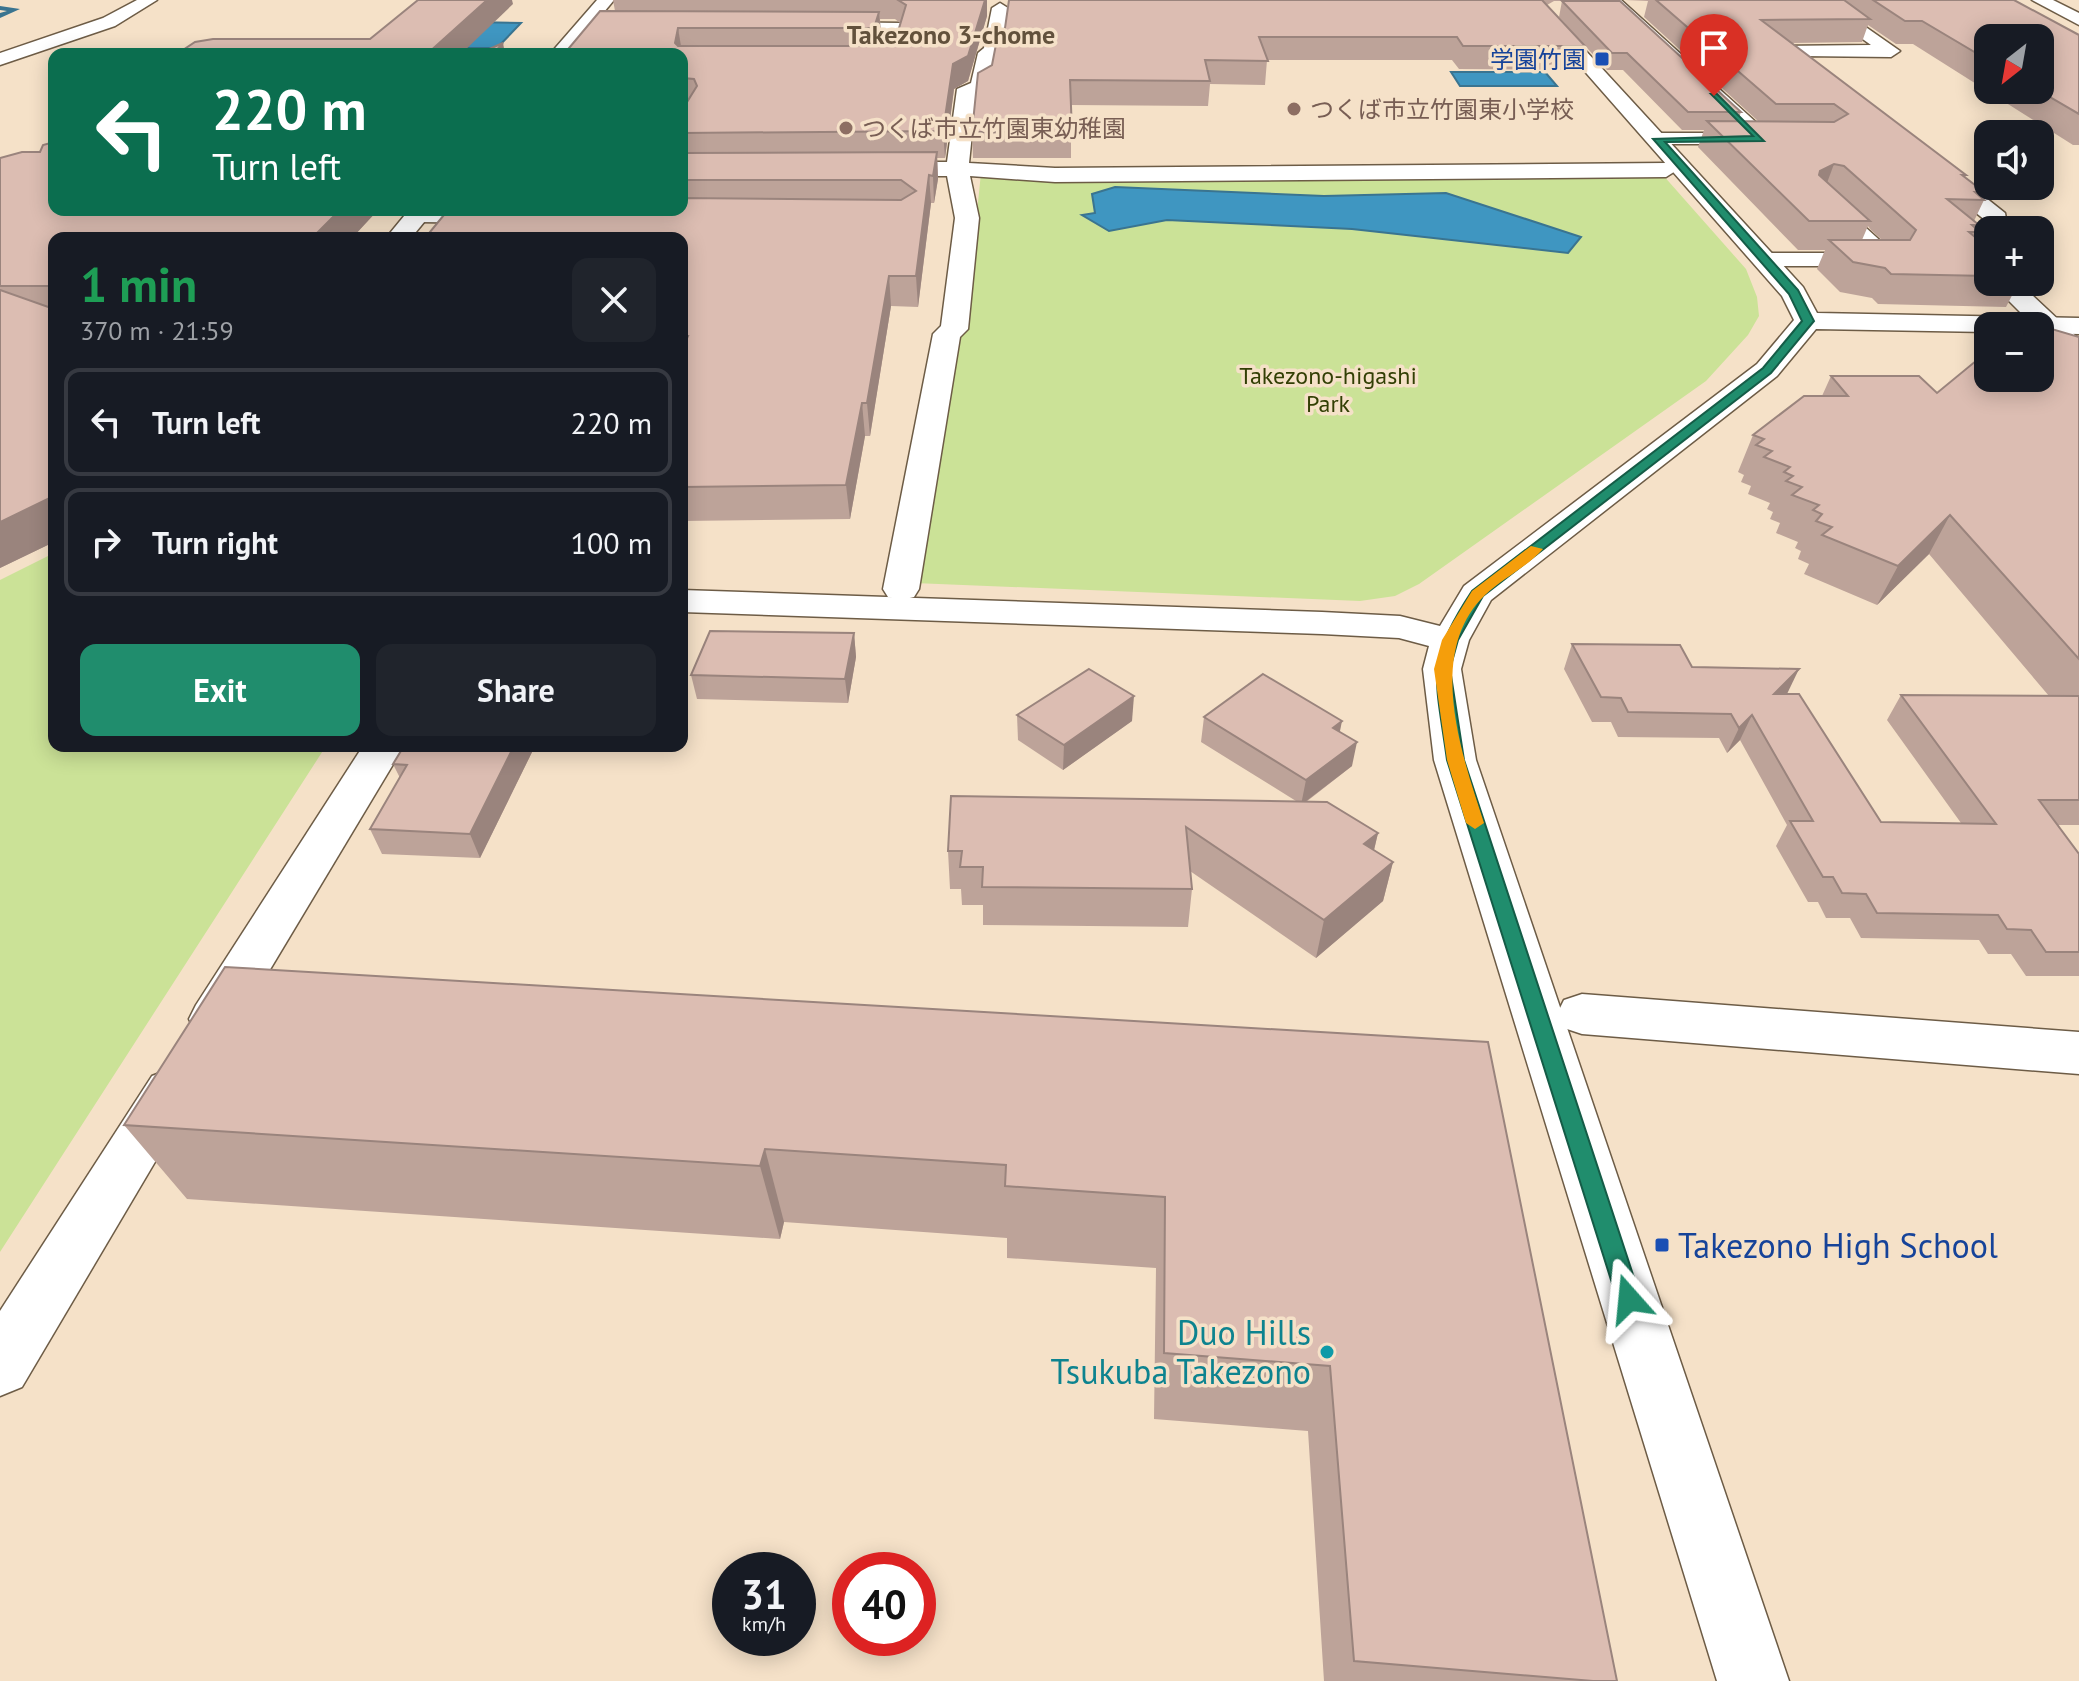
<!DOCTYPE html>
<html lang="en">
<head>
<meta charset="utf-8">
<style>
	body { margin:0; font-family:"PT Sans","Noto Sans JP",sans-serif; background:#20242c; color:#f1f3f6; height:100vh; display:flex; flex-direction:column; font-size:30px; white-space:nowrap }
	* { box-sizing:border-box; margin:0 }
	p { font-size:26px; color:#9ea1a6 }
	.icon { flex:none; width:44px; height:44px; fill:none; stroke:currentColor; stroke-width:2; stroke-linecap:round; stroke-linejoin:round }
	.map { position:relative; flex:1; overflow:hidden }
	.panel { position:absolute; left:48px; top:232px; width:640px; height:520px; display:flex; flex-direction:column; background:#171b24; border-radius:16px; box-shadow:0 4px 20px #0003 }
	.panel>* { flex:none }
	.hud { position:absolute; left:48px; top:48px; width:640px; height:168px; border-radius:16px; box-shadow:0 4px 20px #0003; background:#0b6e4f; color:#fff; overflow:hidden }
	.needle { width:52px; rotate:211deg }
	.fabs { position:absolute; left:1974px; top:24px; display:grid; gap:16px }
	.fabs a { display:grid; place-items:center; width:80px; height:80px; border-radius:16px; background:#171b24; box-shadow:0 4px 20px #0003; font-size:40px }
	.speed { position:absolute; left:712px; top:1552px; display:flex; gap:16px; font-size:40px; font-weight:700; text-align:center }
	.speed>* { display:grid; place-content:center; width:104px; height:104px; border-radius:50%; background:#171b24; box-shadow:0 4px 20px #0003; line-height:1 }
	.speed small { font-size:20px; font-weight:400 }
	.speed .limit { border:12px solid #d22; background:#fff; color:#111 }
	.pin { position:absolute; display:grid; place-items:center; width:68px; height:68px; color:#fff; margin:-82px -34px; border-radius:50% 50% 50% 0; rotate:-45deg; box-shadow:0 0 8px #0007 }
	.pin .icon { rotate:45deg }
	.me { position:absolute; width:88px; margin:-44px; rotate:342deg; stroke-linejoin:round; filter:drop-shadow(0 0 6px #0008) }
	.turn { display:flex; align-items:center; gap:28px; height:168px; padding:0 32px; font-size:36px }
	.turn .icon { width:104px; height:104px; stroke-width:2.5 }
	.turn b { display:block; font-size:56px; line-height:68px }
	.round { display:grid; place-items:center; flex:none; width:84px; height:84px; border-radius:16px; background:#20242c }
	.summary { display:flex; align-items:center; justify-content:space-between; height:136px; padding:0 32px }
	h1 { font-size:48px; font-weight:700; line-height:60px; color:#1e9e55 }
	.button { display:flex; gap:16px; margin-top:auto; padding:16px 32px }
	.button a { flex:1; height:92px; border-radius:16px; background:#208d6d; color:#fff; font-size:32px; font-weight:700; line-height:92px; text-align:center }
	.button a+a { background:#20242c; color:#f1f3f6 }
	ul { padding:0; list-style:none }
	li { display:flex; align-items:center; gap:24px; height:108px; margin:0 16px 12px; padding:0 16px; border:4px solid #363941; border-radius:16px }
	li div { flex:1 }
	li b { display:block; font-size:30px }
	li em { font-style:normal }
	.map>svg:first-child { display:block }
</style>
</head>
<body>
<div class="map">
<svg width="2079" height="1681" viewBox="0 0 2079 1681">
	<rect width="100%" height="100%" fill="#f5e1c8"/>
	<g fill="#cbe297">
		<polygon points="981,173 1662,174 1746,269 1757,297 1759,316 1748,335 1706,381 1419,584 1395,596 1360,601 914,583 953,336 965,330"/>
		<polygon points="54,553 54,746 326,746 0,1252 0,580"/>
	</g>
	<g fill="#3f96c1" stroke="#3a7490" stroke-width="2">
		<polygon points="471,22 521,23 497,48 444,48"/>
		<polygon points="1451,72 1545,72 1557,86 1460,86"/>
		<polygon points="1115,187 1324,196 1446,193 1581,237 1568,253 1352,229 1167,220 1109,231 1082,215 1095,213 1092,194"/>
	</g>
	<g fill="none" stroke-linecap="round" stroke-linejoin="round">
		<polygon fill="#3a7490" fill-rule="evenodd" points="0,6 20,9 0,18 0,13 7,11 0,10"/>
		<defs>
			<g id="pedestrian">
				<polygon points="1808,0 1827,0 1900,51 1891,57 1802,56 1827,76 1824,80 1810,80 1777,54 1777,46 1871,45"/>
				<polygon points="1000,3 1008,8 1002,51 996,56 990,89 976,95 969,163 1055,168 1666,163 1677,170 1666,177 1055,182 970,176 979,218 968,329 960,337 919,589 914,597 901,600 888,597 883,589 933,334 941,326 955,218 947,176 877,176 866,169 877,162 947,162 957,89 971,83 978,53 984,48 992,8"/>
				<polygon points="1934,161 1942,163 2005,213 2008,230 1988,230 1987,235 1985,220 1926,173 1923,168"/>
				<polygon points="1990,282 2018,282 2079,339 2079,362 2069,360 2040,332 2040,326 2034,326"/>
				<polygon points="1582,994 2079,1032 2079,1074 1582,1034 1564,1028 1557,1014 1564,1000"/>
			</g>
			<g id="minor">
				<polygon points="137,0 157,0 115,26 0,65 0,53 103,18"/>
				<polygon points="1603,0 1621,0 1769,134 1772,139 1769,144 1650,144 1647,139 1658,133 1742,133"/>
				<polygon points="820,22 901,23 904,27 895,61 886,67 841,65 841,57 878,55 885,32 814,31 811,27"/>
				<polygon points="1823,194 1831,196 1897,256 1901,261 1897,266 1757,266 1753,261 1757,256 1766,253 1865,253 1815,206 1811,201"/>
				<polygon points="410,210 508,210 516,216 504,223 418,222 410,220 406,215"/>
				<polygon points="363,746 404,746 232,1033 214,1039 196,1033 189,1019 196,1005"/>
				<polygon points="170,1069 188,1076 196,1091 188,1106 22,1387 0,1396 0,1311 152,1076"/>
			</g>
			<g id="tertiary">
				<polygon points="597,0 614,0 569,54 550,54"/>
				<polygon points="1522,0 1539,0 1803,287 1817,313 2079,318 2079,334 2040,333 2040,326 1988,326 1988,332 1816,329 1777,376 1491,600 1469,640 1461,669 1476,760 1789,1681 1717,1681 1434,760 1423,669 1429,646 1399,638 1322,634 682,612 682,590 1322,612 1400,616 1440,626 1464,586 1757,364 1794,320 1782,296"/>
				<polygon points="409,210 434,210 411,238 386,238"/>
			</g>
			<polygon id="primary" points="2032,0 2053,0 2079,13 2079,25"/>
		</defs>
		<use href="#pedestrian" stroke="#6d5c46" stroke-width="3"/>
		<use href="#minor" stroke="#6d5c46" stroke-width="3"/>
		<use href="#tertiary" stroke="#6d5c46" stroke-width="3"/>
		<use href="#primary" stroke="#6d5c46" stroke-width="3"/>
		<use href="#pedestrian" fill="#fff" fill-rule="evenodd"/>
		<use href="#minor" fill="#fff" fill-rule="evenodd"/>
		<use href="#tertiary" fill="#fff" fill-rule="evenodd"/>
		<use href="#primary" fill="#fff" fill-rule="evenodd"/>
	</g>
	<g fill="#bda399" fill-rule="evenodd">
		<path d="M613,0H1601L1600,1L1741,112L1738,121H1758L1644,17L1648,1L1625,0H2014L2079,35V145H2073L1913,44H1896L1868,25L1862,42L1791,43L1966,175L1965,178L1984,192L1982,198L1984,200L1974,221L1979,225L1977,229L1980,232L1977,238L1988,248V282H2019L2006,307L1878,304L1872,298L1840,292L1817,269L1825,250H1798L1698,147L1704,130H1682L1623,70H1607L1559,17L1562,1H1596H1554L1547,5L1585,46L1579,70L1459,69L1452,60H1267L1265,85L1210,84L1208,106L1071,105V158H973L972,132L1005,28L1009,0H987V16L968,81L954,89L945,158H937L938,179L934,203H931L918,307L891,306L870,436H865L850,519L682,521V103L685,102H682V54L615,11ZM880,19H895L900,23L896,38L884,46H878L881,35ZM1988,38L2040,90H1988ZM1868,226L1871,230L1882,240H1862Z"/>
		<polygon points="40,152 54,210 378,210 352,238 54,238 54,542 0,568 0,158"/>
		<polygon points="2079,337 2079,825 2058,825 2079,854 2079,976 2026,976 2011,954 1988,954 1979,940 1861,938 1850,918 1826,918 1818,902 1808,902 1776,846 1787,825 1740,740 1727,753 1719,738 1618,737 1611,722 1592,722 1564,669 1572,644 1692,667 1787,694 1881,822 1961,823 1887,720 1901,695 2049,696 1929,554 1877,605 1804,574 1809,564 1798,559 1801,551 1795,548 1798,542 1776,533 1780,523 1770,519 1773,512 1767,509 1770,503 1748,494 1751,486 1741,482 1744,475 1738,472 1753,435 1822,396 1831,376 1937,393"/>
		<polygon points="854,633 856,657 848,703 697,699 691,675"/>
		<polygon points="1017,715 1132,721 1063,770 1018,740"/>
		<polygon points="1204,717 1340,732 1352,766 1306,802 1378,833 1374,850 1393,862 1383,901 1316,958 1190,871 1192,889 1188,927 983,925 983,905 962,905 961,889 950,889 948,851 1296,801 1201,742"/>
		<polygon points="535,746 480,858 382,854 370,829 400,778 393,764"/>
		<polygon points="1488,1042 1617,1681 1324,1681 1308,1431 1154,1419 1156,1268 1007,1258 1007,1238 784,1222 780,1239 187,1199 124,1125"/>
	</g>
	<g fill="#9a847d">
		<polygon points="487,0 512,0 513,4 461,54 427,54"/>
		<polygon points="985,0 987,0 987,16 968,81 954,89 945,158 943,131 953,64"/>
		<polygon points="879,12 881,35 876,52 874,28"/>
		<polygon points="678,28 682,52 675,43"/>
		<polygon points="503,43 505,54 493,54"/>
		<polygon points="937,152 938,179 934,203 933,176"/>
		<polygon points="1834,164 1824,191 1809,198 1820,171"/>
		<polygon points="929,175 931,203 918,307 916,276"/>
		<polygon points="340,210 378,210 352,238 312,238"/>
		<polygon points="889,276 891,306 870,436 867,403"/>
		<polygon points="862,403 865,436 850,519 846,485"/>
		<polygon points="54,496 54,542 0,568 0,522"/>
		<polygon points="1950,515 1929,554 1877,605 1898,566"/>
		<polygon points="854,633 856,657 848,703 845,679"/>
		<polygon points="1799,669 1787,694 1774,694"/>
		<polygon points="1134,696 1132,721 1063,770 1064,745"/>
		<polygon points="1752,715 1740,740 1727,753 1739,728"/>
		<polygon points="1342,721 1337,746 1333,728"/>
		<polygon points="1357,742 1352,766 1301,805 1306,780"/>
		<polygon points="514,746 535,746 480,858 470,834"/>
		<polygon points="1378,833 1369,871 1364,844"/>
		<polygon points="1393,862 1383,901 1316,958 1324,920"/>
		<polygon points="765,1149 784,1222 780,1239 760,1166"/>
	</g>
	<g fill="#dcbdb2" stroke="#9a847d" stroke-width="2">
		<polygon points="418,0 487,0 427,54 177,54 195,42 213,39 370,39"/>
		<polygon points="898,0 985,0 968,56 953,64 943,131 682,133 682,103 687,102 697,86 694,79 682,78 682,54 564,54 600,11 879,12 874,28 678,28 675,43 678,46 884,46 896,38 906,5"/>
		<polygon points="1009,0 1542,0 1585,46 1463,46 1457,37 1259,37 1268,61 1205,60 1210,81 1070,80 1072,132 972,132 978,73 992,65 998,34 1005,28"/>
		<polygon points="1656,0 1844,0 1870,19 1761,20 1966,175 1962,175 1984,192 1975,192 1984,200 1947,199 1979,225 1972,225 1980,232 1969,232 1988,248 1988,276 1891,274 1885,268 1853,262 1829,240 1910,240 1916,230 1844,166 1834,164 1820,171 1819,175 1870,221 1809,221 1707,121 1834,122 1848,114 1834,104 1776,104"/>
		<polygon points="1873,0 2014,0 2079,35 2079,114 2038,90 2040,90 2040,38 1988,38 1988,60 1922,21 1905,21"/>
		<polygon points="1562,1 1620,1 1741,112 1688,112 1627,53 1612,53"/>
		<polygon points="503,43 493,54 478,54"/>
		<polygon points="54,142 54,210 340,210 312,238 54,238 54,286 0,286 0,158 22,152 40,152 43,145"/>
		<polygon points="937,152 933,176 929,175 916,276 889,276 867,403 862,403 846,485 682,487 682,350 688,336 682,336 682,238 425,238 448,210 682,210 682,198 901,200 916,191 901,180 682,180 682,153"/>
		<polygon points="0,290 54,309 54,496 0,522"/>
		<polygon points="2024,321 2079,337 2079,659 1950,515 1898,566 1822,535 1832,527 1816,521 1822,514 1813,510 1819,505 1792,495 1802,487 1786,481 1793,476 1784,472 1790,467 1764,457 1772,451 1756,445 1764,439 1753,435 1804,396 1848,396 1831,376 1919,376 1937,393 1988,351 1988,378 2040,378 2040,326 2018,326"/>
		<polygon points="710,631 854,633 845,679 691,675"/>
		<polygon points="1572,644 1680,645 1692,667 1799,669 1774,694 1799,694 1881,822 1996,824 1901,695 2079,696 2079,800 2039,800 2079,854 2079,952 2046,952 2031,930 2007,929 1998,915 1877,913 1866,894 1842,893 1833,877 1823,877 1790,821 1813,821 1752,715 1739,728 1731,714 1628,712 1621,698 1601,697"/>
		<polygon points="1089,669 1134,696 1064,745 1017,715"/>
		<polygon points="1263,674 1342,721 1333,728 1357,742 1306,780 1204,717"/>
		<polygon points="404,746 514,746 470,834 370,829 407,765 393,764"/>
		<polygon points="951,796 1327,802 1378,833 1364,844 1393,862 1324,920 1186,827 1192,889 982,887 983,867 960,867 962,851 948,851"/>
		<polygon points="225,967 1488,1042 1617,1681 1593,1681 1354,1661 1330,1366 1164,1353 1165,1197 1005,1186 1006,1165 765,1149 760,1166 124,1125"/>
	</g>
	<path fill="#208d6d" stroke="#155c47" stroke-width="2" d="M1711,94H1717L1764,141L1665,142L1798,290L1814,321L1771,373L1483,596L1458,640L1450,669L1464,760L1641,1299L1638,1307L1629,1310L1621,1307L1617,1299L1447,760C1436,678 1424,664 1472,591L1763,368L1802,321L1789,294L1653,139L1753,136Z"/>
	<path fill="#f59e0b" d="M1531,546L1543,549C1527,567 1503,578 1485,595C1425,653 1462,755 1484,823L1475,829L1466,823L1447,760L1434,669L1442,640L1472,591Z"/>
	<g fill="#1a4fb4" stroke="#f5e1c8" stroke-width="3">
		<rect x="1594" y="51" width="16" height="16" rx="4"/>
		<rect x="1654" y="1237" width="16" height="16" rx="4"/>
	</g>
	<g fill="#8d6e63" stroke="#f5e1c8" stroke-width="3">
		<circle cx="1294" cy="109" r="8"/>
		<circle cx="846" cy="128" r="8"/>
	</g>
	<circle fill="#0f9aa8" stroke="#f5e1c8" stroke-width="3" cx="1327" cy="1352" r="8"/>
	<g text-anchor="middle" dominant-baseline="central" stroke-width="7" stroke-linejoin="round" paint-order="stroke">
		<g font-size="24" fill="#164399" stroke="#f5e1c8" text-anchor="end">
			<text x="1586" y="59">学園竹園</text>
		</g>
		<g font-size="24" fill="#785e54" stroke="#f5e1c8" text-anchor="start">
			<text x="1310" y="109">つくば市立竹園東小学校</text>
			<text x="862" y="128">つくば市立竹園東幼稚園</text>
		</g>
		<g font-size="24" fill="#323f04" stroke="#f5e1c8">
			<text x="1328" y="375">Takezono-higashi<tspan x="1328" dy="28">Park</tspan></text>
		</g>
		<g font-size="26" font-weight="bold" fill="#62513c" stroke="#f5e1c8">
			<text x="951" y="34">Takezono 3-chome</text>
		</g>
		<g font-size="34" fill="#164399" stroke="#f5e1c8" text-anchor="start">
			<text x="1678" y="1245">Takezono High School</text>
		</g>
		<g font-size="34" fill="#0d838f" stroke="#f5e1c8" text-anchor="end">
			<text x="1311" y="1332">Duo Hills<tspan x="1311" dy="39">Tsukuba Takezono</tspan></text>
		</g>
	</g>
</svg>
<div class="fabs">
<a><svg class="needle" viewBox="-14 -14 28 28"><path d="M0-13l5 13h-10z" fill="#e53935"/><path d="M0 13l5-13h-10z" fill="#9ea1a6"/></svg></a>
<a><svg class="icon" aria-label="sound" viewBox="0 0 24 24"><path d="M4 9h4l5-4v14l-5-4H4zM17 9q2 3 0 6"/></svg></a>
<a>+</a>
<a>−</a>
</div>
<div class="speed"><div>31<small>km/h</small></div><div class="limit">40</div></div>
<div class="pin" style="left:1714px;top:96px;background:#d93025"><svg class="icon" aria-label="arrive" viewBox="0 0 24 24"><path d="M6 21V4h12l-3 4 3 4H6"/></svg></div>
<svg class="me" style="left:1629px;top:1299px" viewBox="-20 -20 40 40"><path d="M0-17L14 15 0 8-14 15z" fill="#208d6d" stroke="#fff" stroke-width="4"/></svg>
<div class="hud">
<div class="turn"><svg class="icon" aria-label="left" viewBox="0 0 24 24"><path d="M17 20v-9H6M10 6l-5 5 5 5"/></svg><div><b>220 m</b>Turn left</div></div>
</div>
<section class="panel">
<div class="summary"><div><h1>1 min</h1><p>370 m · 21:59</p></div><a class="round"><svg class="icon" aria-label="close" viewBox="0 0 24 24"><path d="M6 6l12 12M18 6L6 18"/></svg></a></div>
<ul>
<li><svg class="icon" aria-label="left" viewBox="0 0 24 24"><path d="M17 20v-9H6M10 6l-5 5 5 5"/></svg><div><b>Turn left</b></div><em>220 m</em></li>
<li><svg class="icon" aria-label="right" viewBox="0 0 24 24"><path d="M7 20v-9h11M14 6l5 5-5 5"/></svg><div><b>Turn right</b></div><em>100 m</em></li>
</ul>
<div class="button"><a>Exit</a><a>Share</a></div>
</section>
</div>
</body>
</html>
